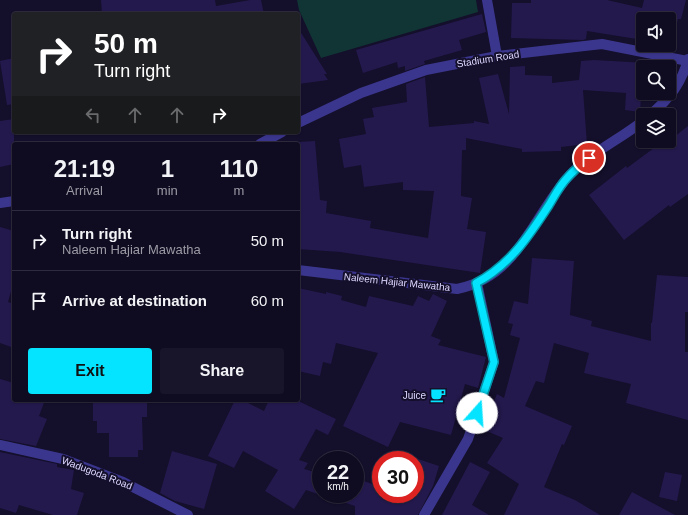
<!DOCTYPE html>
<html lang="en">
<head>
<meta charset="utf-8">
<style>
	body { margin:0; font-family:Helvetica,sans-serif; background:#181429; color:#f1f3f6; height:100vh; display:flex; flex-direction:column; font-size:15px; white-space:nowrap }
	* { box-sizing:border-box; margin:0 }
	p { font-size:13px; color:#9b9ba5 }
	.icon { flex:none; width:22px; height:22px; fill:none; stroke:currentColor; stroke-width:2; stroke-linecap:round; stroke-linejoin:round }
	.map { position:relative; flex:1; overflow:hidden }
	.side { position:absolute; left:12px; top:142px; width:288px; height:260px; display:flex; flex-direction:column; background:#0f0b20; border-radius:4px; box-shadow:0 1px 3px #0004,0 0 0 1px #2f2b3e }
	.side>* { flex:none }
	.hud { position:absolute; left:12px; top:12px; width:288px; height:122px; border-radius:4px; box-shadow:0 1px 3px #0004,0 0 0 1px #2f2b3e; background:#202124; color:#fff; overflow:hidden }
	.controls { position:absolute; left:636px; top:12px; display:grid; gap:8px }
	.controls a { display:grid; place-items:center; width:40px; height:40px; border-radius:4px; background:#0f0b20; box-shadow:0 1px 3px #0004,0 0 0 1px #2f2b3e; font-size:20px }
	.speed { position:absolute; left:312px; top:451px; display:flex; gap:8px; font-size:20px; font-weight:700; text-align:center }
	.speed>* { display:grid; place-content:center; width:52px; height:52px; border-radius:50%; background:#0f0b20; box-shadow:0 1px 3px #0004,0 0 0 1px #2f2b3e; line-height:1 }
	.speed small { font-size:10px; font-weight:400 }
	.speed .limit { border:6px solid #d22; background:#fff; color:#111 }
	.pin { position:absolute; display:grid; place-items:center; width:34px; height:34px; color:#fff; margin:-17px; border:2px solid #fff; border-radius:50%; box-shadow:0 1px 4px #0007 }
	.me { position:absolute; width:44px; margin:-22px; rotate:19deg; stroke-linejoin:round; filter:drop-shadow(0 0 3px #0008) }
	.turn { display:flex; align-items:center; gap:14px; height:84px; padding:0 16px; font-size:18px }
	.turn .icon { width:52px; height:52px; stroke-width:2.5 }
	.turn b { display:block; font-size:28px; line-height:34px }
	.lanes { display:flex; align-items:center; height:38px; padding:0 16px; background:#0003; justify-content:center; gap:20px; direction:ltr }
	.lanes .off { opacity:.35 }
	.eta { display:flex; justify-content:space-evenly; align-items:center; height:68px; text-align:center }
	.eta b { font-size:24px; font-weight:600; line-height:28px }
	.action { display:flex; gap:8px; margin-top:auto; padding:8px 16px }
	.action a { flex:1; height:46px; border-radius:4px; background:#04e3ff; color:#111; font-size:16px; font-weight:600; line-height:46px; text-align:center }
	.action a+a { background:#181429; color:#f1f3f6 }
	ul { padding:0; list-style:none }
	li { display:flex; align-items:center; gap:12px; height:60px; padding:0 16px; border-top:1px solid #2f2b3e }
	li div { flex:1 }
	li b { display:block; font-size:15px }
	li em { font-style:normal }
	.map>svg:first-child { display:block }
</style>
</head>
<body>
<div class="map">
<svg width="688" height="515" viewBox="0 0 688 515">
	<rect width="100%" height="100%" fill="#140f2b"/>
	<polygon fill="#113534" points="297,0 476,0 478,12 321,58 299,10"/>
	<g fill="#24194d">
		<polygon points="101,0 215,0 216,6 250,0 261,0 264,14 102,14"/>
		<polygon points="531,0 607,0 642,8 644,0 686,0 681,19 678,19 672,44 669,44 669,19 643,19 643,40 587,31 586,39 583,40 511,38 512,3 531,3"/>
		<polygon points="482,14 486,32 459,40 462,50 424,61 425,64 405,71 405,66 398,68 397,62 363,73 356,50"/>
		<polygon points="298,28 327,74 324,74 328,80 298,84"/>
		<polygon points="14,58 14,104 7,105 0,61"/>
		<polygon points="594,60 647,63 646,67 643,67 640,112 625,110 626,93 583,90 587,144 561,147 561,151 522,152 522,149 466,138 466,150 462,150 461,196 472,198 467,229 486,232 480,273 340,252 298,249 298,142 315,141 320,200 327,201 326,213 371,221 370,228 428,238 434,191 403,190 403,182 364,187 361,165 344,168 339,139 366,134 363,119 374,117 372,108 407,102 406,84 425,77 429,127 474,123 474,121 489,124 479,78 498,74 509,114 510,67 525,66 525,75 552,76 552,83 579,80 581,61"/>
		<polygon points="14,119 14,164 0,167 0,121"/>
		<polygon points="688,126 688,194 670,207 669,205 624,240 589,195 626,166 627,168 654,148 648,141 669,141"/>
		<polygon points="0,227 14,231 14,281 8,302 14,304 14,348 0,343"/>
		<polygon points="532,258 574,261 570,315 592,321 591,326 651,341 651,323 652,323 657,275 688,277 688,312 685,312 685,352 688,352 688,420 626,403 631,384 584,373 589,353 554,343 544,383 536,381 525,406 572,426 564,445 562,444 544,487 575,500 600,515 504,515 519,484 487,463 503,438 482,429 497,394 504,398 520,338 510,335 513,324 508,323 514,301 528,304"/>
		<polygon points="298,288 326,294 326,292 342,296 341,300 366,307 369,296 413,306 418,296 429,301 433,294 447,301 431,336 441,340 438,345 486,357 478,388 465,384 451,435 400,422 388,447 343,426 378,353 336,343 331,364 323,362 320,376 298,371"/>
		<polygon points="0,379 14,383 14,400 45,400 39,416 47,419 36,446 0,439"/>
		<polygon points="101,400 147,400 147,417 142,417 143,450 138,450 138,457 109,457 109,433 97,433 97,421 93,421 93,402 101,402"/>
		<polygon points="235,400 242,400 264,411 269,400 296,400 336,419 328,435 316,429 299,460 308,463 304,469 321,474 321,495 306,490 294,509 265,491 278,470 243,451 234,468 208,456"/>
		<polygon points="172,451 217,464 204,509 175,501 160,493"/>
		<polygon points="0,452 57,464 57,467 74,470 71,489 84,493 77,515 53,515 19,505 16,513 0,508"/>
		<polygon points="415,458 439,466 433,486 418,515 355,515 355,506 328,497 328,494 355,494 355,478 381,487 381,494 415,494"/>
		<polygon points="470,462 490,472 472,505 489,515 442,515"/>
		<polygon points="665,472 682,475 677,501 659,497"/>
		<polygon points="632,492 675,515 619,515"/>
	</g>
	<g fill="none" stroke-linecap="round" stroke-linejoin="round">
		<g stroke="#3b368d" stroke-width="10">
			<polyline points="487,0 497,56"/>
			<path d="M650,115C669,99 682,83 688,59"/>
			<polyline points="298,123 361,93 426,70 497,56 602,44 688,61"/>
			<polyline points="260,144 282,132"/>
			<polyline points="0,203 14,201"/>
			<path d="M298,270L457,289C518,277 532,218 568,177C588,154 619,140 643,121"/>
			<polyline points="0,445 63,459 123,482 188,515"/>
			<polyline points="424,515 468,439 494,362 477,283"/>
		</g>
	</g>
	<g fill="none" stroke-linecap="round" stroke-linejoin="round">
		<defs>
			<path id="route" d="M477,413L494,362L476,283C510,265 529,236 549,205C555,195 560,185 568,177C574,170 582,164 589,158"/>
		</defs>
		<use href="#route" stroke="#0394a6" stroke-width="10"/>
		<use href="#route" stroke="#04e3ff" stroke-width="7"/>
	</g>
	<defs>
		<symbol id="cafe-bare" viewBox="-9 -9 18 18"><path d="M-5.5-4.5H6V0H3Q3 3.5 0 3.5H-2.5Q-5.5 3.5-5.5 0ZM3-3.2v2h1.7v-2ZM-6 4.5H4V6H-6Z" fill="#04e3ff" stroke="#140f2b" stroke-width="2.5" paint-order="stroke"/></symbol>
	</defs>
	<g fill-rule="evenodd">
		<use href="#cafe-bare" x="427" y="384" width="22" height="22"/>
	</g>
	<g text-anchor="middle" dominant-baseline="central" stroke-width="4" stroke-linejoin="round" paint-order="stroke">
		<g font-size="10" fill="#ddd8ff" stroke="#140f2b">
			<text transform="translate(488 59) rotate(-9)">Stadium Road</text>
			<text transform="translate(397 282) rotate(6)">Naleem Hajiar Mawatha</text>
			<text transform="translate(97 473) rotate(21)">Wadugoda Road</text>
		</g>
		<g font-size="10" fill="#ddd8ff" stroke="#140f2b" text-anchor="end">
			<text x="426" y="395">Juice</text>
		</g>
	</g>
</svg>
<div class="controls">
<a><svg class="icon" aria-label="sound" viewBox="0 0 24 24"><path d="M4 9h4l5-4v14l-5-4H4zM17 9q2 3 0 6"/></svg></a>
<a><svg class="icon" aria-label="search" viewBox="0 0 24 24"><circle cx="10" cy="10" r="6"/><path d="M15 15l6 6"/></svg></a>
<a><svg class="icon" aria-label="layers" viewBox="0 0 24 24"><path d="M12 4l9 5-9 5-9-5zM3 14l9 5 9-5"/></svg></a>
</div>
<div class="speed"><div>22<small>km/h</small></div><div class="limit">30</div></div>
<div class="pin" style="left:589px;top:158px;background:#d93025"><svg class="icon" aria-label="arrive" viewBox="0 0 24 24"><path d="M6 21V4h12l-3 4 3 4H6"/></svg></div>
<svg class="me" style="left:477px;top:413px" viewBox="-20 -20 40 40"><circle r="19" fill="#fff"/><path d="M0-13L10 11 0 6-10 11z" fill="#04e3ff"/></svg>
<div class="hud">
<div class="turn"><svg class="icon" aria-label="right" viewBox="0 0 24 24"><path d="M7 20v-9h11M14 6l5 5-5 5"/></svg><div><b>50 m</b>Turn right</div></div>
<div class="lanes"><svg class="icon off" aria-label="left" viewBox="0 0 24 24"><path d="M17 20v-9H6M10 6l-5 5 5 5"/></svg><svg class="icon off" aria-label="ahead" viewBox="0 0 24 24"><path d="M12 20V5M6 11l6-6 6 6"/></svg><svg class="icon off" aria-label="ahead" viewBox="0 0 24 24"><path d="M12 20V5M6 11l6-6 6 6"/></svg><svg class="icon" aria-label="right" viewBox="0 0 24 24"><path d="M7 20v-9h11M14 6l5 5-5 5"/></svg></div>
</div>
<section class="side">
<div class="eta">
<div><b>21:19</b><p>Arrival</p></div>
<div><b>1</b><p>min</p></div>
<div><b>110</b><p>m</p></div>
</div>
<ul>
<li><svg class="icon" aria-label="right" viewBox="0 0 24 24"><path d="M7 20v-9h11M14 6l5 5-5 5"/></svg><div><b>Turn right</b><p>Naleem Hajiar Mawatha</p></div><em>50 m</em></li>
<li><svg class="icon" aria-label="arrive" viewBox="0 0 24 24"><path d="M6 21V4h12l-3 4 3 4H6"/></svg><div><b>Arrive at destination</b></div><em>60 m</em></li>
</ul>
<div class="action"><a>Exit</a><a>Share</a></div>
</section>
</div>
</body>
</html>
